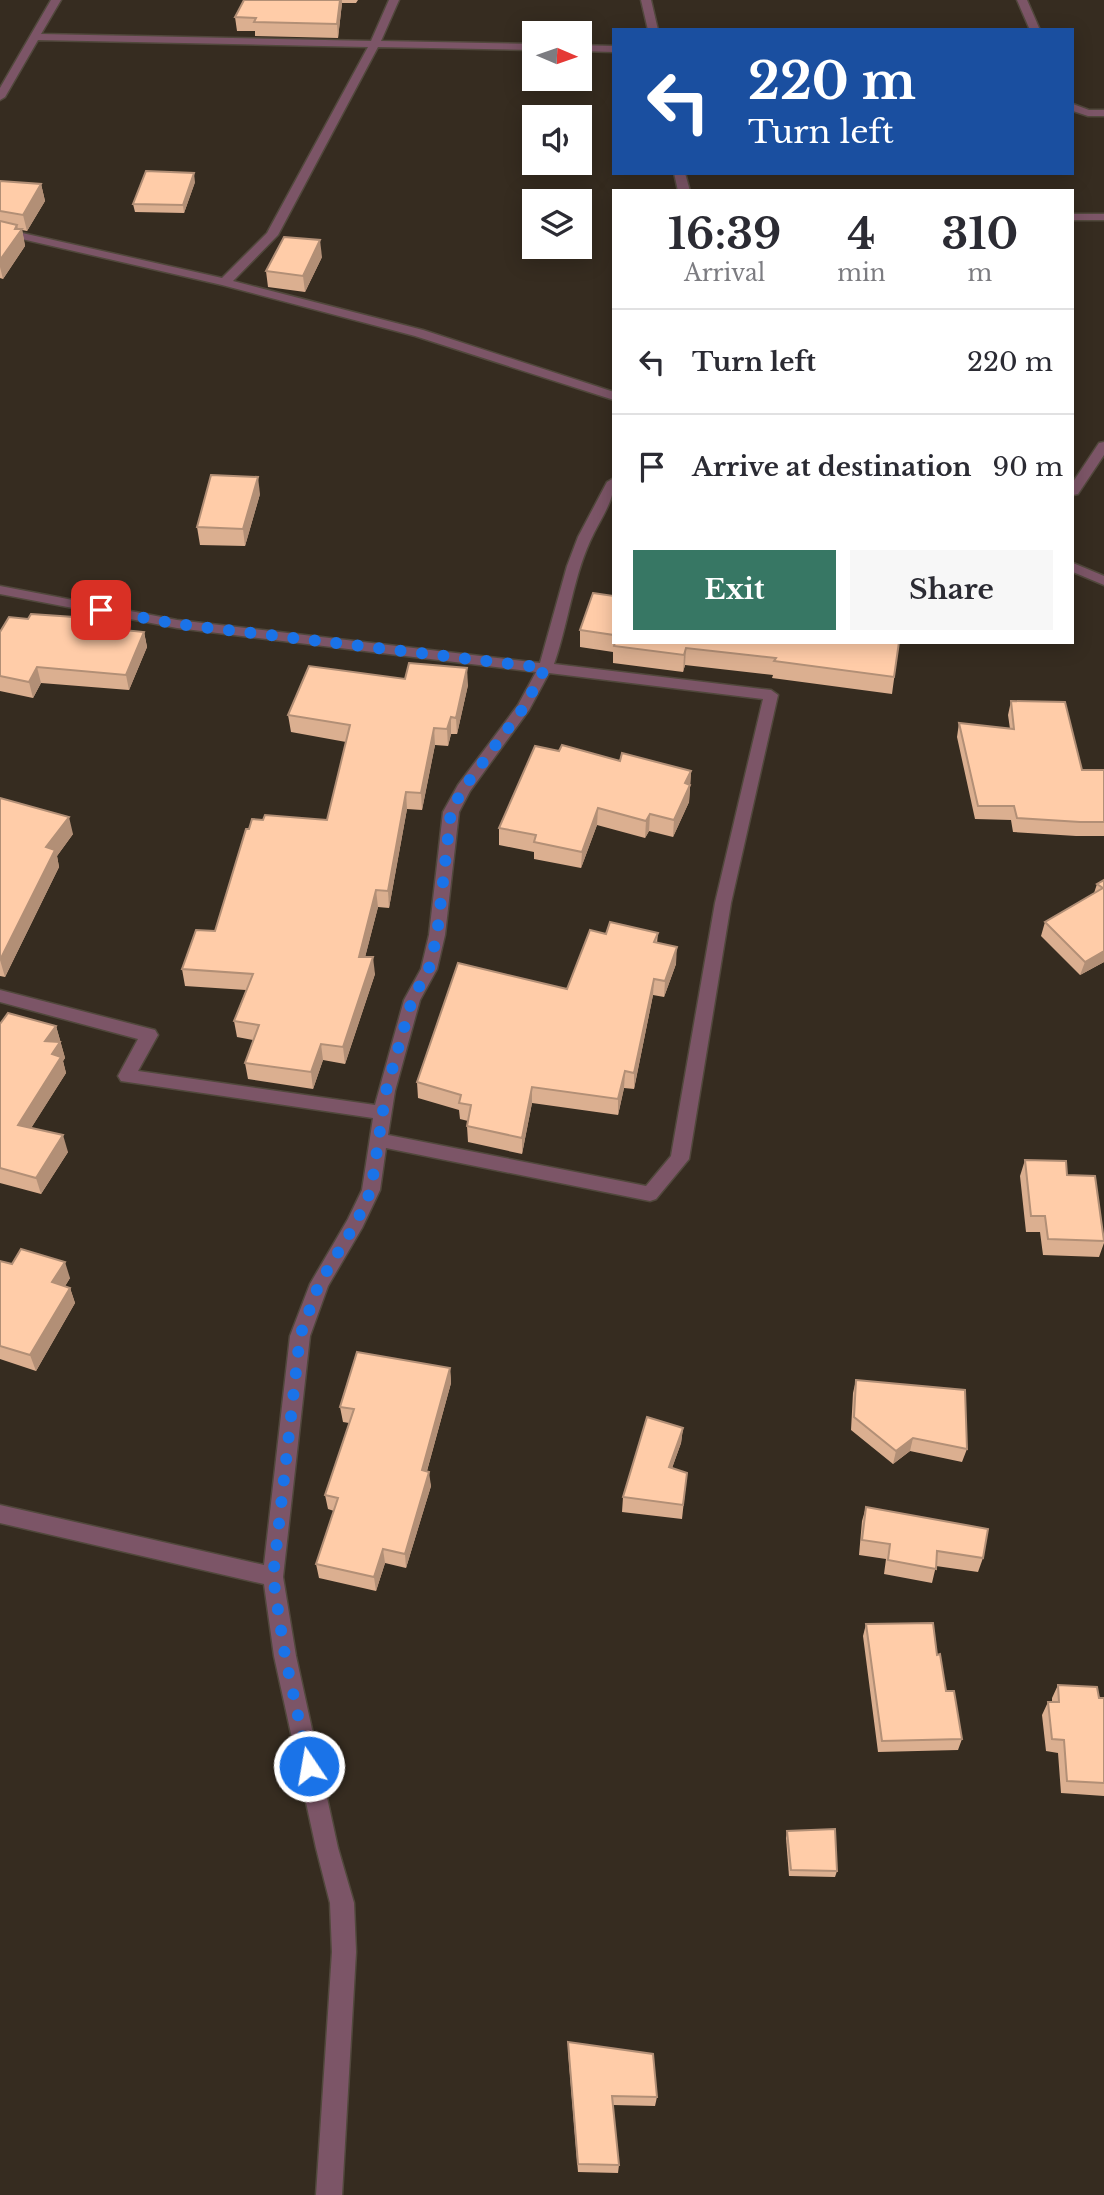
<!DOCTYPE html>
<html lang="en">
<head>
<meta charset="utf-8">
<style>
	body { margin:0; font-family:"Libre Baskerville",serif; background:#f7f7f7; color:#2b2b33; height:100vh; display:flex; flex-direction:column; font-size:26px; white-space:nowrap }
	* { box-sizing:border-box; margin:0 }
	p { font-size:23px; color:#7c7c81 }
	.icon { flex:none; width:38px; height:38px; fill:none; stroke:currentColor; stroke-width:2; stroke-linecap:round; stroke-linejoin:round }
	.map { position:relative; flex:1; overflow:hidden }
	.panel { position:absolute; left:612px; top:189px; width:462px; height:455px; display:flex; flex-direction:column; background:#fff; border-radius:0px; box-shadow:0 4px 18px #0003 }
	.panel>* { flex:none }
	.top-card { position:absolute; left:612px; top:28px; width:462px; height:147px; border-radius:0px; box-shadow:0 4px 18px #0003; background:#1a4fa0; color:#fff; overflow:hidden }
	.needle { width:46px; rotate:92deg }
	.controls { position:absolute; left:522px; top:21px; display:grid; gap:14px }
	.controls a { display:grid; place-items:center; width:70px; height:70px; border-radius:0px; background:#fff; box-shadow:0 4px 18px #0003; font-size:35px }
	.pin { position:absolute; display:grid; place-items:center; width:60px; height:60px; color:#fff; margin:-30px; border-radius:14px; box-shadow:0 4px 10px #0006 }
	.me { position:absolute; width:77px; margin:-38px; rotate:348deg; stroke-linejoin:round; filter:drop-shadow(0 0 5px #0008) }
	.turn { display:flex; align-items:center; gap:24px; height:147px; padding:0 21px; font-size:32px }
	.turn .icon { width:91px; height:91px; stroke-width:2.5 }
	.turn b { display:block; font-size:49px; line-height:60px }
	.eta { display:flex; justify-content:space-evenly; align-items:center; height:119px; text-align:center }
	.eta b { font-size:42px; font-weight:800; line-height:49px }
	.button { display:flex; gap:14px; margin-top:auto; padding:14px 21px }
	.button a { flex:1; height:80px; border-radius:0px; background:#377764; color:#fff; font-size:28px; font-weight:800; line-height:80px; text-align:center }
	.button a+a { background:#f7f7f7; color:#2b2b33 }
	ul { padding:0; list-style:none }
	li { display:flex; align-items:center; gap:21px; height:105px; padding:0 21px; border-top:2px solid #e1e1e2 }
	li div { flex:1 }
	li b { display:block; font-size:26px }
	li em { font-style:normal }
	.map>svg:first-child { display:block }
</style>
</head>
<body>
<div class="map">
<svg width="1104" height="2195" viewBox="0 0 1104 2195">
	<rect width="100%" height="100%" fill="#362c20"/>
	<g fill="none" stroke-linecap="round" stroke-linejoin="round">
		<defs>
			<g id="street">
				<polygon points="51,0 61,0 41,34 371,41 389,0 399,0 381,41 534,44 534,50 378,47 278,235 233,281 423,330 614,392 614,400 415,336 222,285 0,234 0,228 222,278 267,233 368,47 38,40 5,97 0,100 0,88"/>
				<polygon points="641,0 651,0 658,30 648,30"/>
				<polygon points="1017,0 1027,0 1040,30 1030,30"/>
				<polygon points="579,45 614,46 614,52 579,51"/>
				<polygon points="1073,104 1089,110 1104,110 1104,116 1088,116 1073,111"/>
				<polygon points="674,173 685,173 690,191 678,191"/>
				<rect x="1073" y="214" width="31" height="6"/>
				<polygon points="1104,442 1104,455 1078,494 1073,495 1073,482 1099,443"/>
				<path d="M614,478C615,499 603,515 594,533C573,574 569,622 554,664L771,690L778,695L731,903L689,1159L656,1199L650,1201L386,1148L380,1190L362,1228L328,1286L310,1336L283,1577L296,1656L338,1848L354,1903L356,1952L342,2195H316L332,1952L330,1903L316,1848L274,1656L264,1584L0,1523V1505L264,1565L290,1336L310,1284L348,1219L362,1190L373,1118L121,1081L118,1076L138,1039L0,1002V990L155,1030L158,1035L138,1071L375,1105L404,1000L421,969L429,935L443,812L458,785L518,705L536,672L177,628L0,594V586L177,620L540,663L567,566L578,537L607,482ZM549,673L763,699L715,903L671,1156L646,1186L388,1135L395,1091L420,1000L437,969L445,935L459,812L470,791L529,710Z"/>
				<polygon points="1073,563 1104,576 1104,585 1073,572"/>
			</g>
		</defs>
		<use href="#street" stroke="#51483c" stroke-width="3"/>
		<use href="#street" fill="#7c5567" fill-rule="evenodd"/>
	</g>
	<g fill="#dbaf90">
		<polygon points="244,0 358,0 356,3 342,3 338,38 255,36 255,31 237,31 235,17"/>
		<polygon points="0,181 41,184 45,201 27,231 22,230 25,246 3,279 0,278"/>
		<polygon points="195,182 184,213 135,212 133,204"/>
		<polygon points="322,257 305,292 268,287 266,271"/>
		<polygon points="260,494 245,546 200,545 197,527"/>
		<polygon points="614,596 614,642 899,642 892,694 772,678 773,675 685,665 683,672 613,663 613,652 580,647 580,630"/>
		<polygon points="28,619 144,632 147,647 129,690 41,683 33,698 0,691 0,632"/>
		<polygon points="405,679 468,685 457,734 451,734 448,746 435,745 422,810 407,809 389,908 378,907 365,957 375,974 345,1064 323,1060 313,1089 248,1079 245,1063 253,1040 237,1037 234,1021 246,990 185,986 182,969 215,931 249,829 263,820 327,820 346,742 291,732 288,715"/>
		<polygon points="1011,701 1082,770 1104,770 1104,836 1076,836 1013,832 1011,820 975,819 957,737 959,723 1010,729 1008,715"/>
		<polygon points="559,751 620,761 691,771 689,802 673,837 649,831 645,838 597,825 581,868 534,859 534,852 499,845 499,828"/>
		<polygon points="0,798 73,834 57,856 59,867 5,977 0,976"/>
		<polygon points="1104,880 1104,962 1080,975 1041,936 1045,922 1094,893 1097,884"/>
		<polygon points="658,933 657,943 676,964 664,997 653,995 634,1089 624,1088 618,1115 532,1103 522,1154 468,1142 467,1126 468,1121 460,1119 459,1110 418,1098 417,1082 567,989 606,934"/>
		<polygon points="0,1024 56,1026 65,1058 63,1061 66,1073 31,1128 68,1152 41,1194 0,1183"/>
		<polygon points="1025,1160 1067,1175 1104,1237 1104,1243 1099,1257 1043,1255 1040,1232 1026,1232 1020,1176"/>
		<polygon points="0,1261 70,1278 65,1286 70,1288 75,1303 36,1371 0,1359"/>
		<polygon points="450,1368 451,1383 427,1471 431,1486 406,1568 385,1563 376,1591 319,1578 316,1564 334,1511 328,1509 325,1495 349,1423 343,1422 340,1407"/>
		<polygon points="856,1380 967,1449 962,1462 910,1451 893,1464 851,1430 853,1393"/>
		<polygon points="683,1428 681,1443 672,1468 687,1473 682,1519 622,1512 623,1497"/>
		<polygon points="866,1507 983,1558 978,1572 936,1566 932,1583 884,1574 886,1559 859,1555 862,1521"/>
		<polygon points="866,1624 937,1655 946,1691 962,1739 958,1750 878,1752 863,1636"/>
		<polygon points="1058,1685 1104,1698 1104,1796 1061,1793 1058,1753 1046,1751 1042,1715 1048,1702 1052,1702 1052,1698"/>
		<polygon points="787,1831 837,1871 835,1877 789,1876 786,1838"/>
		<polygon points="568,2042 657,2097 655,2106 613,2105 619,2165 618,2173 578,2172 568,2051"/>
	</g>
	<g fill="#b28f76">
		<polygon points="340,0 342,0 342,3 338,38 337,24"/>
		<polygon points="194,173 195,182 184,213 183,205"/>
		<polygon points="41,184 45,201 27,231 23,215"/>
		<polygon points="17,225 19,233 22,229 25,246 3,279 0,267 0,260"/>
		<polygon points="320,240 322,257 305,292 303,276"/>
		<polygon points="258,477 260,494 245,546 243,529"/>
		<polygon points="117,620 120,636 113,629"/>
		<polygon points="144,632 147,647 129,690 126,675"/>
		<polygon points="686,648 685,665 683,672 684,655"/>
		<polygon points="37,667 41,683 33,698 29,682"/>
		<polygon points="467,668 468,685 457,734 456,718"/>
		<polygon points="451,717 451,734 448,746 447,729"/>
		<polygon points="434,728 435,745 422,810 421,793"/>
		<polygon points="691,771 689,802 673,837 674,820 685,783"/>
		<polygon points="406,792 407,809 389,908 388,891"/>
		<polygon points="598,808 597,825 581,868 582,852"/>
		<polygon points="650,814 649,831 645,838 646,821"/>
		<polygon points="69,817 73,834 57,856 59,867 5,977 0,960 46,847"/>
		<polygon points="376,890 378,907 361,973 359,957"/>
		<polygon points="677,947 676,964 664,997 665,981"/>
		<polygon points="1104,951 1104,962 1080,975 1085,962"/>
		<polygon points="373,957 375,974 345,1064 343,1047"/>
		<polygon points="654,979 653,995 634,1089 634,1073"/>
		<polygon points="56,1026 65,1058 63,1061 66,1073 23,1141 18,1125 45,1041"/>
		<polygon points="321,1044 323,1060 313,1089 311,1072"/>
		<polygon points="625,1071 624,1088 618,1115 618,1099"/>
		<polygon points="532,1087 532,1103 522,1154 522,1138"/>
		<polygon points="63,1135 68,1152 41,1194 36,1178"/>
		<polygon points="65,1262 70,1278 58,1298 52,1282"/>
		<polygon points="70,1288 75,1303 36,1371 30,1355"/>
		<polygon points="450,1368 451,1383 423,1485 422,1470"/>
		<polygon points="683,1428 681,1443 667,1482 669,1467"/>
		<polygon points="913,1438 910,1451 893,1464 896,1451"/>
		<polygon points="429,1472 431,1486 406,1568 405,1554"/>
		<polygon points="383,1549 385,1563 376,1591 374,1577"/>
	</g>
	<g fill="#ffcca8" stroke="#b28f76" stroke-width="2">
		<polygon points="244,0 340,0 337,24 254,22 256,18 235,17"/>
		<polygon points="146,171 194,173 183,205 133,204"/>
		<polygon points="0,181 41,184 23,215 0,211"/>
		<polygon points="0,221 17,225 15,229 22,229 0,260"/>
		<polygon points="284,237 320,240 303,276 266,271"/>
		<polygon points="211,475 258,477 243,529 197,527"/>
		<polygon points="593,593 614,596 614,635 580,630"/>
		<polygon points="31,614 117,620 113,629 144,632 126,675 37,667 29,682 0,676 0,632 9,617 28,619"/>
		<polygon points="615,642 899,642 894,677 774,661 776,658 686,648 684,655 614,646"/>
		<polygon points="409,663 467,668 456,718 451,717 447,729 434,728 421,793 406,792 388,891 376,890 359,957 373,957 343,1047 321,1044 311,1072 245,1063 259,1025 234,1021 253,974 182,969 196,930 215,931 246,829 249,829 252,819 263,820 265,815 327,820 350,725 288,715 309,666 405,679"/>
		<polygon points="1011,701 1065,702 1082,770 1104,770 1104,822 1080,822 1017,818 1014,806 978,806 959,723 1014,729"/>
		<polygon points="562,745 620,761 622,753 691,771 685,783 690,785 674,820 650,814 646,821 598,808 582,852 534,842 536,835 499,828 535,746 559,751"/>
		<polygon points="0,798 69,817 46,847 55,850 0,960"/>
		<polygon points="1104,880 1104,951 1085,962 1045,922 1103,888 1097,884"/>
		<polygon points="610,922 658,933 654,942 677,947 665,981 654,979 634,1073 625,1071 618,1099 532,1087 522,1138 467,1126 471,1105 459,1103 461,1095 417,1082 458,963 567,989 590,930 606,934"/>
		<polygon points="8,1013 56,1026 45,1041 60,1042 52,1054 61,1057 18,1125 63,1135 36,1178 0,1168 0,1024"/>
		<polygon points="1025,1160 1066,1161 1067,1175 1095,1176 1104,1241 1048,1239 1045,1216 1031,1216"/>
		<polygon points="21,1249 65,1262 52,1282 70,1288 30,1355 0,1346 0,1261 12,1264"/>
		<polygon points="357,1352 450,1368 422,1470 429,1472 405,1554 383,1549 374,1577 316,1564 338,1498 325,1495 354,1409 340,1407"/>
		<polygon points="856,1380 965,1390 967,1449 913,1438 896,1451 854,1417"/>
		<polygon points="647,1417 683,1428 669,1467 687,1473 683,1505 623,1497"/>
		<polygon points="866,1507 988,1529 983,1558 937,1551 936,1569 888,1560 890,1544 862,1540"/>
		<polygon points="933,1623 937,1655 940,1654 946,1691 954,1691 962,1739 882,1741 866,1624"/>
		<polygon points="1058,1685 1097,1687 1099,1698 1104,1698 1104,1783 1067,1781 1064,1740 1052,1739 1048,1702 1059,1702"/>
		<polygon points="835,1829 837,1871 791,1870 787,1831"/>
		<polygon points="568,2042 653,2054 657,2097 612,2096 619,2165 578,2164"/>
	</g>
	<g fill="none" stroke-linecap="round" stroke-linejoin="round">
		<polyline stroke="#1a73e8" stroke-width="12" stroke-dasharray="0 21.6" points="101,610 177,624 545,668 524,707 463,789 451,811 437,935 429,968 412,1000 386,1091 371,1190 356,1223 319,1284 300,1336 273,1577 285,1656 309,1766"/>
	</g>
</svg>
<div class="controls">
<a><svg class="needle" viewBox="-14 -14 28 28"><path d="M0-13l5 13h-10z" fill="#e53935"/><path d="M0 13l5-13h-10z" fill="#7c7c81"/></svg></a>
<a><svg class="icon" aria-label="sound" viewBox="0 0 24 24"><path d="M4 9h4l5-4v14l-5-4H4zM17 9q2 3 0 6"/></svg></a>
<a><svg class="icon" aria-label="layers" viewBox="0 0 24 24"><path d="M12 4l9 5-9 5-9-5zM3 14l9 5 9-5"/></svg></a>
</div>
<div class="pin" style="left:101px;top:610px;background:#d93025"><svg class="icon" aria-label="arrive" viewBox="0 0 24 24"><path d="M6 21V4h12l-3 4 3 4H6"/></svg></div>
<svg class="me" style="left:309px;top:1766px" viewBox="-20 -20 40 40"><circle r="17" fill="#1a73e8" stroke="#fff" stroke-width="3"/><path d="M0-11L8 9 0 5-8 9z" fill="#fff"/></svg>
<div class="top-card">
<div class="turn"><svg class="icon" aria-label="left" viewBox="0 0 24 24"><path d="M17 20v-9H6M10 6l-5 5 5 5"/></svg><div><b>220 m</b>Turn left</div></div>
</div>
<section class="panel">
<div class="eta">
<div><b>16:39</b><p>Arrival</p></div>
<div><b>4</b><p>min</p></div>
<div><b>310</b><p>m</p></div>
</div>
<ul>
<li><svg class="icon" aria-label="left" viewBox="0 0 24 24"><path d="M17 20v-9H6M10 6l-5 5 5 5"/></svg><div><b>Turn left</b></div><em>220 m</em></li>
<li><svg class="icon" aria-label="arrive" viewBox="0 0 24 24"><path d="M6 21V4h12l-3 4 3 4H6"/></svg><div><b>Arrive at destination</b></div><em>90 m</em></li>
</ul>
<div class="button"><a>Exit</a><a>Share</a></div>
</section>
</div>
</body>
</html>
